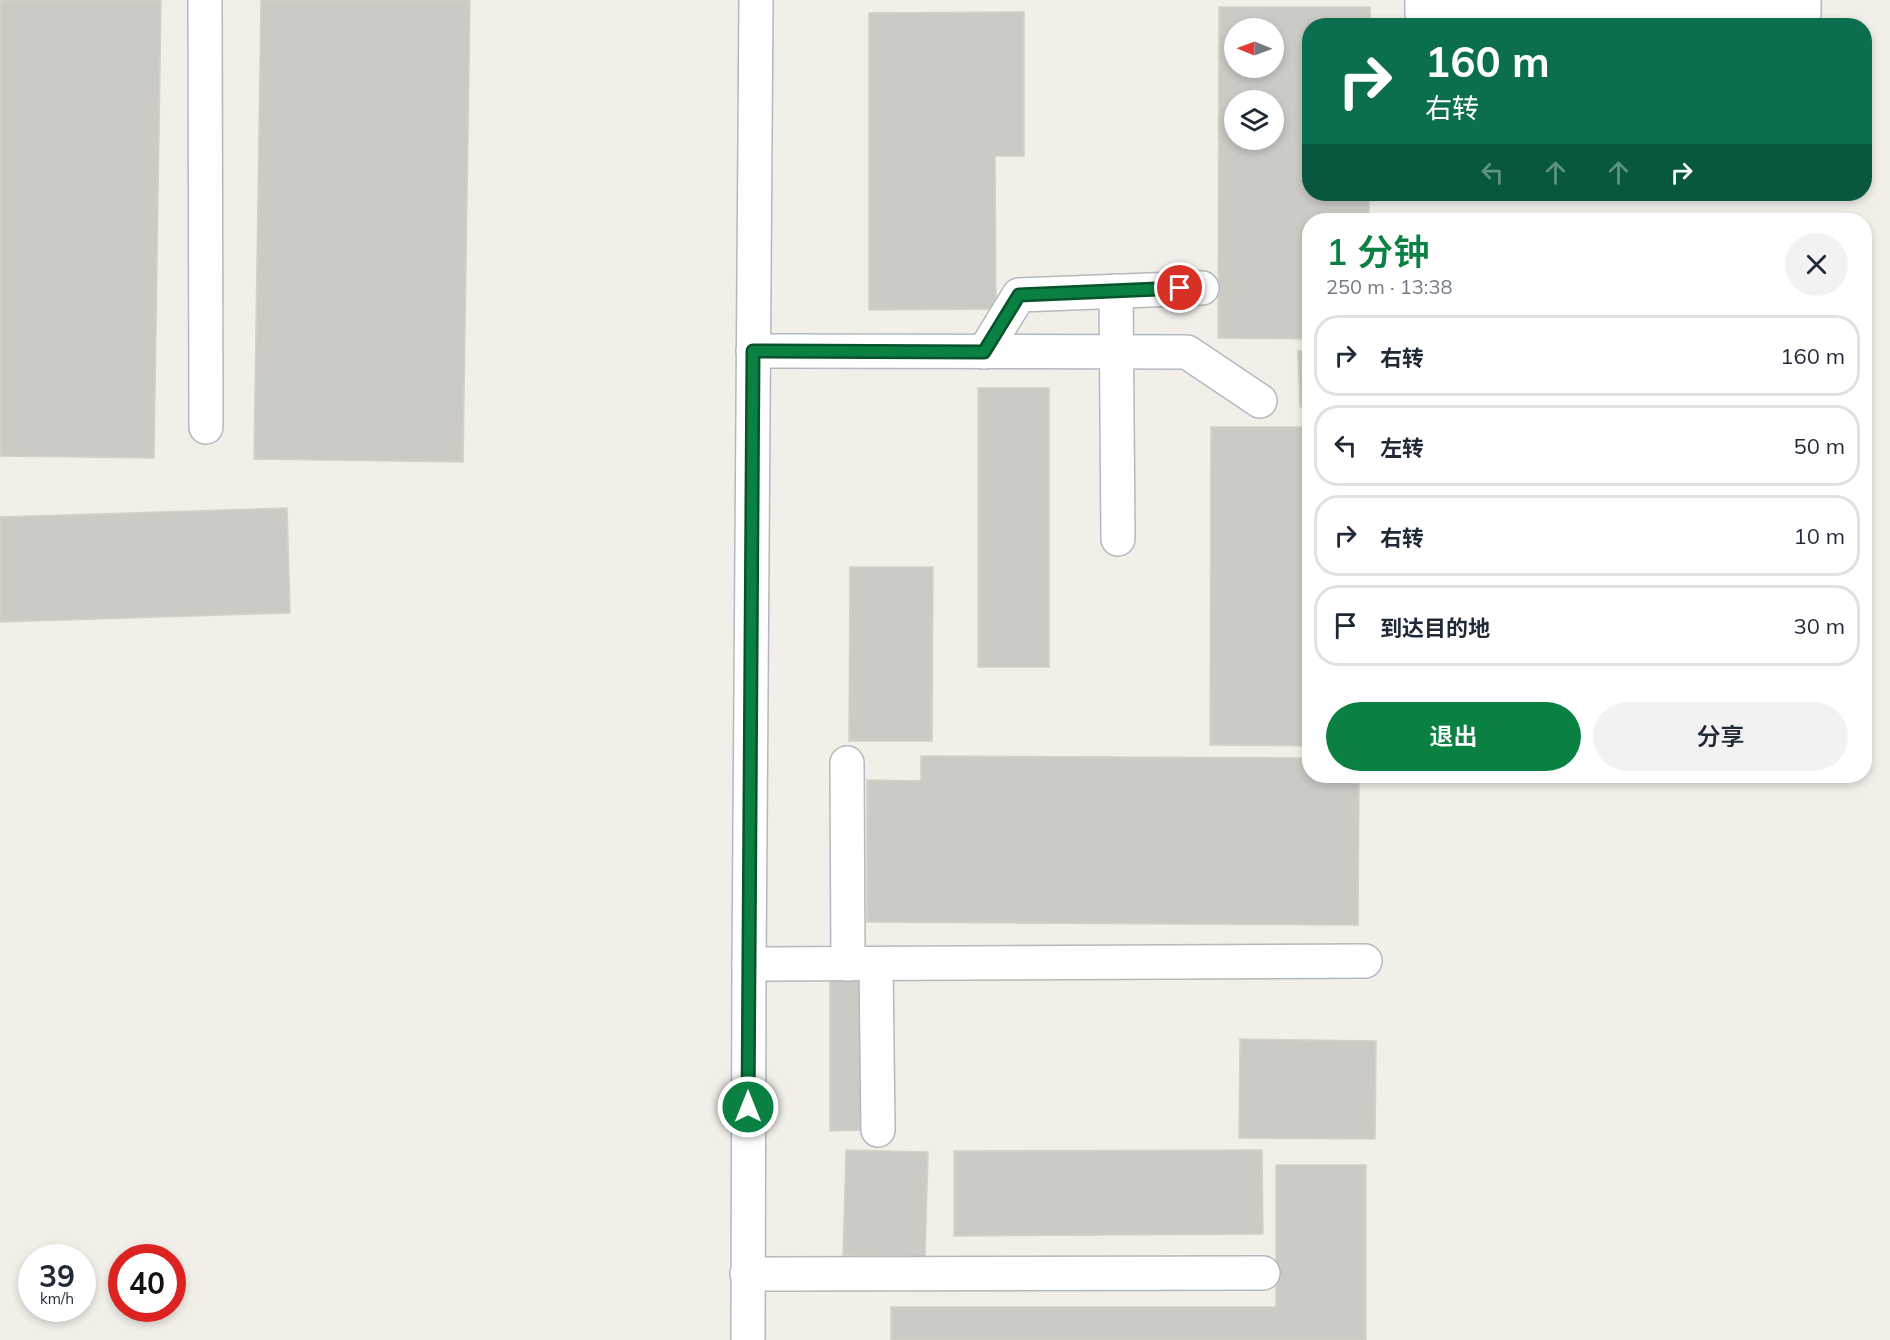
<!DOCTYPE html>
<html lang="zh">
<head>
<meta charset="utf-8">
<style>
	body { margin:0; font-family:Mulish,"Noto Sans SC",sans-serif; background:#f2f2f3; color:#1f2937; height:100vh; display:flex; flex-direction:column; font-size:22px; white-space:nowrap }
	* { box-sizing:border-box; margin:0 }
	p { font-size:20px; color:#747a83 }
	.icon { flex:none; width:33px; height:33px; fill:none; stroke:currentColor; stroke-width:2; stroke-linecap:round; stroke-linejoin:round }
	.map { position:relative; flex:1; overflow:hidden }
	.side { position:absolute; left:1302px; top:213px; width:570px; height:570px; display:flex; flex-direction:column; background:#fff; border-radius:24px; box-shadow:0 3px 9px #0003 }
	.side>* { flex:none }
	.hud { position:absolute; left:1302px; top:18px; width:570px; height:183px; border-radius:24px; box-shadow:0 3px 9px #0003; background:#0b6e4f; color:#fff; overflow:hidden }
	.needle { width:39px; rotate:271deg }
	.fabs { position:absolute; left:1224px; top:18px; display:grid; gap:12px }
	.fabs a { display:grid; place-items:center; width:60px; height:60px; border-radius:50%; background:#fff; box-shadow:0 3px 9px #0003; font-size:30px }
	.speed { position:absolute; left:18px; top:1244px; display:flex; gap:12px; font-size:30px; font-weight:700; text-align:center }
	.speed>* { display:grid; place-content:center; width:78px; height:78px; border-radius:50%; background:#fff; box-shadow:0 3px 9px #0003; line-height:1 }
	.speed small { font-size:15px; font-weight:400 }
	.speed .limit { border:9px solid #d22; background:#fff; color:#111 }
	.pin { position:absolute; display:grid; place-items:center; width:51px; height:51px; color:#fff; margin:-26px; border:3px solid #fff; border-radius:50%; box-shadow:0 2px 6px #0007 }
	.me { position:absolute; width:66px; margin:-33px; rotate:0deg; stroke-linejoin:round; filter:drop-shadow(0 0 4px #0008) }
	.turn { display:flex; align-items:center; gap:21px; height:126px; padding:0 24px; font-size:27px }
	.turn .icon { width:78px; height:78px; stroke-width:2.5 }
	.turn b { display:block; font-size:42px; line-height:51px }
	.lanes { display:flex; align-items:center; height:57px; padding:0 24px; background:#0003; justify-content:center; gap:30px; direction:ltr }
	.lanes .off { opacity:.35 }
	.round { display:grid; place-items:center; flex:none; width:63px; height:63px; border-radius:32px; background:#f2f2f3 }
	.head { display:flex; align-items:center; justify-content:space-between; height:102px; padding:0 24px }
	h1 { font-size:36px; font-weight:600; line-height:45px; color:#0b8043 }
	.action { display:flex; gap:12px; margin-top:auto; padding:12px 24px }
	.action a { flex:1; height:69px; border-radius:36px; background:#0b8043; color:#fff; font-size:24px; font-weight:600; line-height:69px; text-align:center }
	.action a+a { background:#f2f2f3; color:#1f2937 }
	ul { padding:0; list-style:none }
	li { display:flex; align-items:center; gap:18px; height:81px; margin:0 12px 9px; padding:0 12px; border:3px solid #e0e1e3; border-radius:24px }
	li div { flex:1 }
	li b { display:block; font-size:22px }
	li em { font-style:normal }
	.map>svg:first-child { display:block }
</style>
</head>
<body>
<div class="map">
<svg width="1890" height="1340" viewBox="0 0 1890 1340">
	<rect width="100%" height="100%" fill="#f1efe8"/>
	<g fill="#cccac5" stroke="#d6d1c6" stroke-width="1.5" fill-rule="evenodd">
		<polygon points="0,0 161,0 154,458 0,456"/>
		<polygon points="261,0 470,0 463,462 254,459"/>
		<path d="M1219,7H1370V26H1310V194H1369V220H1310V339L1218,338ZM1234,28H1274V68H1234ZM1234,100H1274V140H1234Z"/>
		<polygon points="1024,12 1024,156 995,156 996,309 869,310 869,13"/>
		<polygon points="1310,350 1310,406 1300,407 1298,351"/>
		<rect x="978" y="388" width="71" height="279"/>
		<polygon points="1211,427 1310,427 1310,746 1210,745"/>
		<polygon points="287,508 290,613 0,622 0,517"/>
		<polygon points="850,567 933,567 932,741 849,741"/>
		<polygon points="921,756 1310,758 1310,776 1359,776 1358,925 867,922 867,780 921,781"/>
		<polygon points="830,978 861,978 861,1130 830,1131"/>
		<polygon points="1240,1039 1376,1041 1375,1139 1239,1138"/>
		<polygon points="846,1150 928,1152 925,1257 843,1255"/>
		<polygon points="1262,1150 1263,1234 954,1236 954,1151"/>
		<polygon points="1276,1165 1366,1165 1366,1340 891,1340 891,1307 1276,1307"/>
	</g>
	<g fill="none" stroke-linecap="round" stroke-linejoin="round">
		<defs>
			<g id="minor">
				<polyline points="205,0 206,427"/>
				<polyline points="1422,0 1422,13 1804,13 1804,0"/>
				<polyline points="1116,291 1118,539"/>
				<polyline points="753,351 1187,352 1260,401"/>
				<polyline points="984,352 1019,295 1202,288"/>
				<polyline points="847,763 848,964"/>
				<polyline points="749,964 1365,961"/>
				<polyline points="876,964 878,1130"/>
				<polyline points="747,1274 1263,1273"/>
				<polyline points="748,1340 749,964 756,0"/>
			</g>
		</defs>
		<use href="#minor" stroke="#b5b8bc" stroke-width="36"/>
		<use href="#minor" stroke="#fff" stroke-width="33"/>
	</g>
	<g fill="none" stroke-linecap="round" stroke-linejoin="round">
		<defs>
			<polyline id="route" points="748,1107 753,351 984,352 1019,295 1180,288"/>
		</defs>
		<use href="#route" stroke="#07532c" stroke-width="15"/>
		<use href="#route" stroke="#0b8043" stroke-width="10"/>
	</g>
</svg>
<div class="fabs">
<a><svg class="needle" viewBox="-14 -14 28 28"><path d="M0-13l5 13h-10z" fill="#e53935"/><path d="M0 13l5-13h-10z" fill="#747a83"/></svg></a>
<a><svg class="icon" aria-label="layers" viewBox="0 0 24 24"><path d="M12 4l9 5-9 5-9-5zM3 14l9 5 9-5"/></svg></a>
</div>
<div class="speed"><div>39<small>km/h</small></div><div class="limit">40</div></div>
<div class="pin" style="left:1180px;top:288px;background:#d93025"><svg class="icon" aria-label="arrive" viewBox="0 0 24 24"><path d="M6 21V4h12l-3 4 3 4H6"/></svg></div>
<svg class="me" style="left:748px;top:1107px" viewBox="-20 -20 40 40"><circle r="17" fill="#0b8043" stroke="#fff" stroke-width="3"/><path d="M0-11L8 9 0 5-8 9z" fill="#fff"/></svg>
<div class="hud">
<div class="turn"><svg class="icon" aria-label="right" viewBox="0 0 24 24"><path d="M7 20v-9h11M14 6l5 5-5 5"/></svg><div><b>160 m</b>右转</div></div>
<div class="lanes"><svg class="icon off" aria-label="left" viewBox="0 0 24 24"><path d="M17 20v-9H6M10 6l-5 5 5 5"/></svg><svg class="icon off" aria-label="ahead" viewBox="0 0 24 24"><path d="M12 20V5M6 11l6-6 6 6"/></svg><svg class="icon off" aria-label="ahead" viewBox="0 0 24 24"><path d="M12 20V5M6 11l6-6 6 6"/></svg><svg class="icon" aria-label="right" viewBox="0 0 24 24"><path d="M7 20v-9h11M14 6l5 5-5 5"/></svg></div>
</div>
<section class="side">
<div class="head"><div><h1>1 分钟</h1><p>250 m · 13:38</p></div><a class="round"><svg class="icon" aria-label="close" viewBox="0 0 24 24"><path d="M6 6l12 12M18 6L6 18"/></svg></a></div>
<ul>
<li><svg class="icon" aria-label="right" viewBox="0 0 24 24"><path d="M7 20v-9h11M14 6l5 5-5 5"/></svg><div><b>右转</b></div><em>160 m</em></li>
<li><svg class="icon" aria-label="left" viewBox="0 0 24 24"><path d="M17 20v-9H6M10 6l-5 5 5 5"/></svg><div><b>左转</b></div><em>50 m</em></li>
<li><svg class="icon" aria-label="right" viewBox="0 0 24 24"><path d="M7 20v-9h11M14 6l5 5-5 5"/></svg><div><b>右转</b></div><em>10 m</em></li>
<li><svg class="icon" aria-label="arrive" viewBox="0 0 24 24"><path d="M6 21V4h12l-3 4 3 4H6"/></svg><div><b>到达目的地</b></div><em>30 m</em></li>
</ul>
<div class="action"><a>退出</a><a>分享</a></div>
</section>
</div>
</body>
</html>
